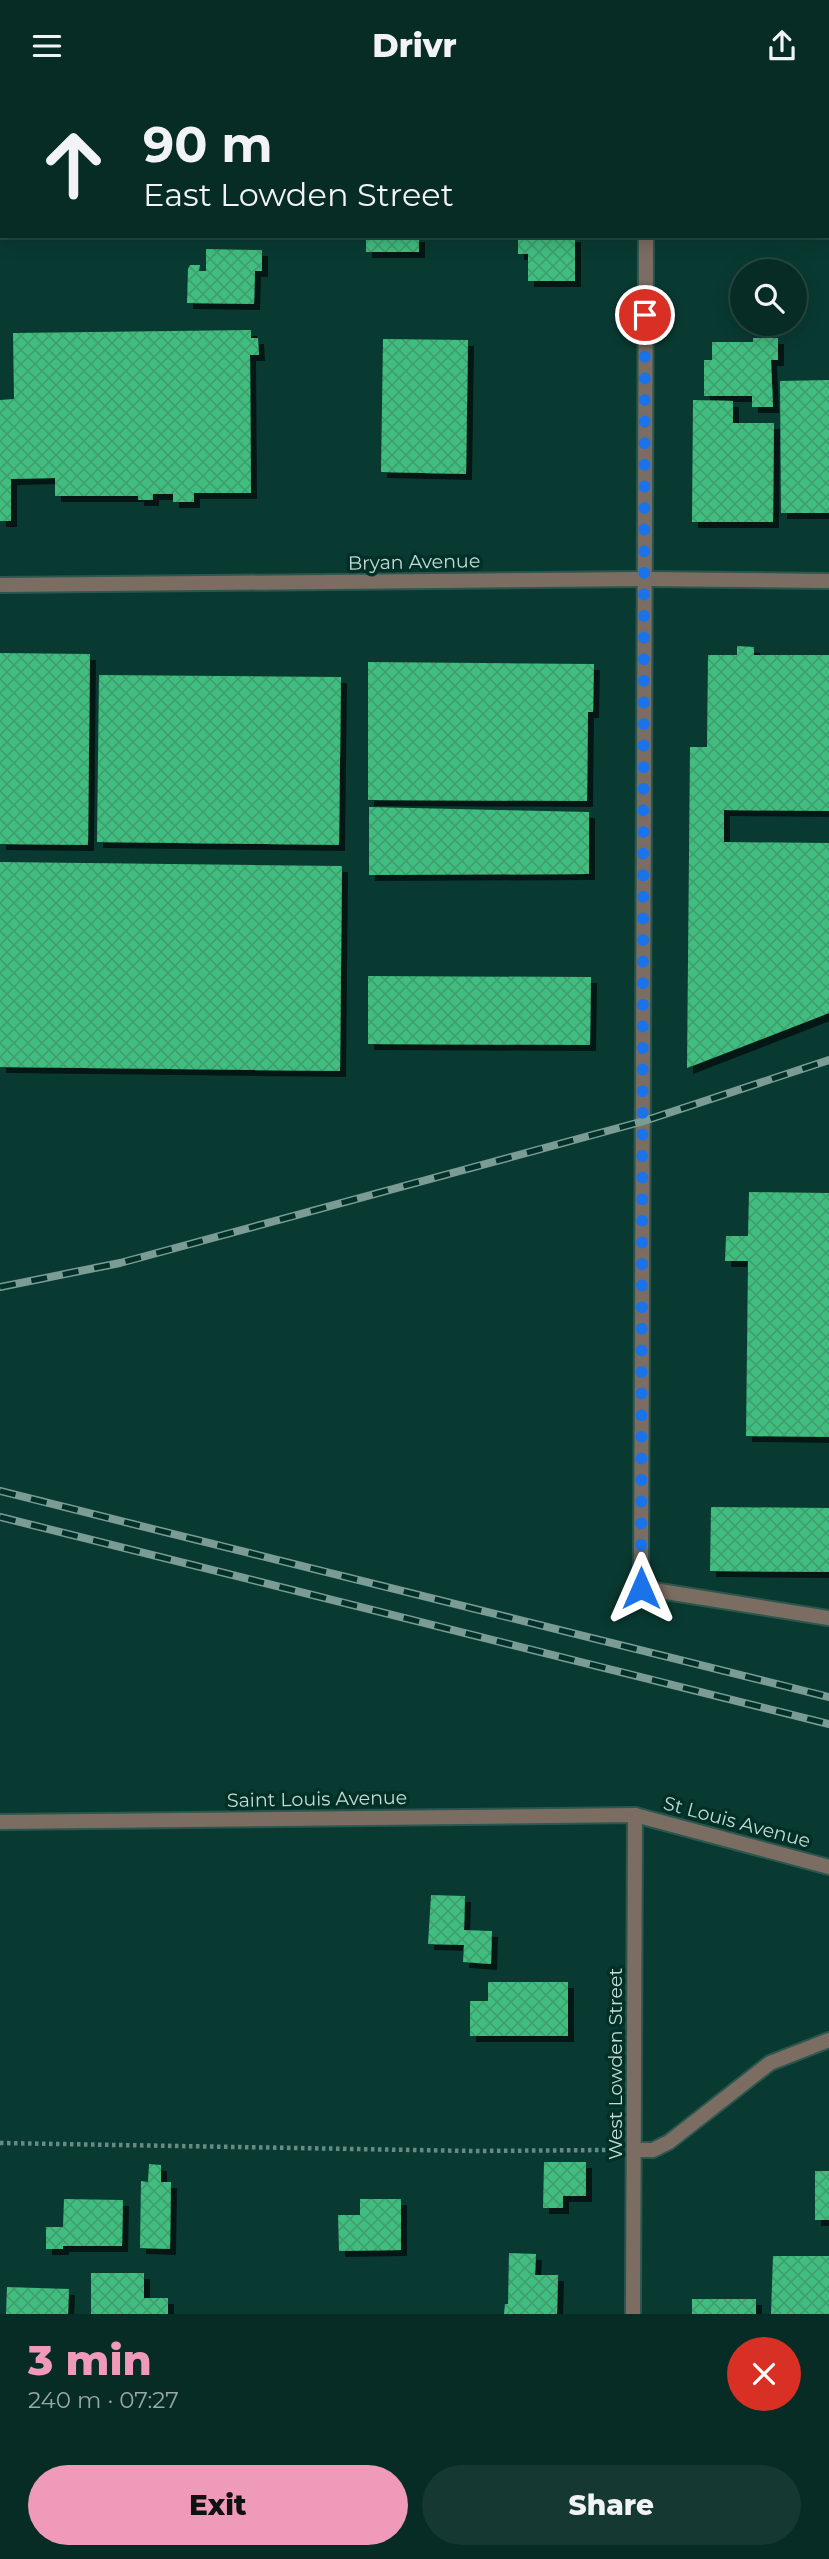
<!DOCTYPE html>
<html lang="en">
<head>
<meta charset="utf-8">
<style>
	body { margin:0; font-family:Montserrat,sans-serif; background:#153832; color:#f1f3f6; height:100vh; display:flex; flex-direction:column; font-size:26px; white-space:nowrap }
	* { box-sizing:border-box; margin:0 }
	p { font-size:23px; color:#98a7a7 }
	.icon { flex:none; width:38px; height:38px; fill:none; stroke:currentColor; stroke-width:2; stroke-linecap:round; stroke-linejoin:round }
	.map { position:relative; height:2223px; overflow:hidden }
	.details { display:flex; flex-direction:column; background:#072c25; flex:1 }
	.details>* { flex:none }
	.guide { position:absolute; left:0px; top:0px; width:830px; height:147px; box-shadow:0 4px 18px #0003,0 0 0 2px #284842; background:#072c25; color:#f1f3f6; overflow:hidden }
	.buttons { position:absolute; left:730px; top:168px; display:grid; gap:14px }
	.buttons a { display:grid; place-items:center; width:77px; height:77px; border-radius:50%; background:#072c25; box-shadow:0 4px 18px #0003,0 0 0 2px #284842; font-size:35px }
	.pin { position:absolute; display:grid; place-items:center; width:60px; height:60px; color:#fff; margin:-30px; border:4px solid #fff; border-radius:50%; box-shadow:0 2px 7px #0007 }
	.me { position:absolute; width:77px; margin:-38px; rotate:0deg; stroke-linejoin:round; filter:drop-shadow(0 0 5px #0008) }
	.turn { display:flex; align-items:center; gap:24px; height:147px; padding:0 28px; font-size:32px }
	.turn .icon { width:91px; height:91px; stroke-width:2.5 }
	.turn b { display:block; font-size:49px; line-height:60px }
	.round { display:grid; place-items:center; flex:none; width:74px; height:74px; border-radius:37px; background:#153832 }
	.head { display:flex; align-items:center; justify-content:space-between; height:119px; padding:0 28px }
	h1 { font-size:42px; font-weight:800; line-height:52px; color:#ef9ab8 }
	.primary-button { display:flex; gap:14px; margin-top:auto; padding:14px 28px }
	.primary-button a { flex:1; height:80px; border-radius:42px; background:#ef9ab8; color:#111; font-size:28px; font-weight:800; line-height:80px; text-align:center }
	.primary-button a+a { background:#153832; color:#f1f3f6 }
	header { display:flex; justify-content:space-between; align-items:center; height:91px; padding:0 28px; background:#072c25; font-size:32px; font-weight:800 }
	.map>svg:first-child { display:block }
</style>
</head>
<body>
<header><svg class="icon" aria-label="menu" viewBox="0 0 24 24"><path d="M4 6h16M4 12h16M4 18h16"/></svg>Drivr<svg class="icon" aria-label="share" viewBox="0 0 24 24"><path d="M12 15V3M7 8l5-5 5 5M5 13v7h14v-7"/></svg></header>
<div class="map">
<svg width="829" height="2223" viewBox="0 0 829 2223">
	<defs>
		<pattern id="building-cross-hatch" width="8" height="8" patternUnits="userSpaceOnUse" patternTransform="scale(1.75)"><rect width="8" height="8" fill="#41be7f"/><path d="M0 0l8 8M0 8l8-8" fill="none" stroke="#409f6f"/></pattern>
		<filter id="shadow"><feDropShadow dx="6" dy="6" stdDeviation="0" flood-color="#0009"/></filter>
	</defs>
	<rect width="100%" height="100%" fill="#093a31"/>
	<g fill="url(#building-cross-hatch)" filter="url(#shadow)">
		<rect x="366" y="145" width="53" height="16"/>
		<polygon points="518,145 575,145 575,190 528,190 528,163 518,163"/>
		<polygon points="206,158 262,159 262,180 255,180 254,213 187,212 188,178 190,174 200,174 199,180 206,180"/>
		<polygon points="251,239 251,247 258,247 259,264 250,264 251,402 194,402 194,411 173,411 173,403 153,403 153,409 138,409 138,405 55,405 55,387 11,388 11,430 0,430 0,309 14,308 13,242"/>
		<polygon points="753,247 778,247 778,269 771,269 773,316 752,316 752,305 704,305 704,269 712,269 712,251 753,251"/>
		<polygon points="383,248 468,249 466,383 381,381"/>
		<polygon points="829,289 829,422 781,422 780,290"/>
		<polygon points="693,309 733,310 733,332 774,332 773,431 692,431"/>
		<polygon points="737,555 754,556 754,564 829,564 829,720 724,719 724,751 829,752 829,922 687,977 690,656 707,656 708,564 737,564"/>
		<polygon points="0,562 90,563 88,754 0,753"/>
		<polygon points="368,571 594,573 593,621 588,621 587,710 368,709"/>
		<polygon points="99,584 341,586 339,754 97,751"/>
		<polygon points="369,716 589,721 589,783 369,784"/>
		<polygon points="0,771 342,775 340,980 0,976"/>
		<polygon points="368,885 591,886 590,954 368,953"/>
		<polygon points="749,1101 829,1102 829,1346 746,1345 748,1170 725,1170 726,1145 748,1145"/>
		<polygon points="711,1416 829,1417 829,1481 710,1480"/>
		<polygon points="431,1804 465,1805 464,1839 492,1840 491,1873 463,1871 464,1854 428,1853"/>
		<polygon points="488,1891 568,1891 568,1945 470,1945 470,1910 488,1910"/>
		<polygon points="544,2071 586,2071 586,2105 563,2105 563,2117 543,2117"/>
		<polygon points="149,2073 161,2074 161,2091 171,2091 170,2158 140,2157 141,2090 148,2091"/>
		<rect x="815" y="2080" width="14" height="49"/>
		<polygon points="64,2108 123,2109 122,2155 63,2155 63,2158 46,2158 46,2136 63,2136"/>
		<polygon points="360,2108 401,2108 401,2159 339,2160 338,2124 360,2124"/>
		<polygon points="509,2162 536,2163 535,2184 558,2184 557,2223 504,2223 505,2213 508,2213"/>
		<polygon points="773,2165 829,2165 829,2223 771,2223"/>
		<polygon points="91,2182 144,2182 144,2207 168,2207 168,2223 91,2223"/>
		<polygon points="7,2196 69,2198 68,2223 6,2223"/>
		<rect x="692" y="2208" width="64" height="15"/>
	</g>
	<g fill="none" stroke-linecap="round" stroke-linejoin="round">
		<defs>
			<polyline id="lane" points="634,2059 653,2059 669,2051 770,1972 829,1949"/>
			<g id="street">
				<polyline points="646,2 646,0"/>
				<polyline points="646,145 641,1497 829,1527"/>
				<polyline points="0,494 645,488 829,490"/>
				<polyline points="0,1731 635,1724 829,1776"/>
				<polyline points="633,2223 635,1724"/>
			</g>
		</defs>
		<use href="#lane" stroke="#2b574f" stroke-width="18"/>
		<use href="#street" stroke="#2b574f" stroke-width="18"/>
		<polyline stroke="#678b83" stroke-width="4.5" stroke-dasharray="3.5 3.5" stroke-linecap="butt" points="0,2052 473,2060 608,2059"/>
		<use href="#lane" stroke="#7c6d63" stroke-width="14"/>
		<use href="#street" stroke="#7c6d63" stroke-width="14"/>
		<defs>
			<g id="rail">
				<polyline points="0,1196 120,1172 644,1030 829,969"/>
				<polyline points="0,1400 829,1606"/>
				<polyline points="0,1426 829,1633"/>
			</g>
		</defs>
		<use href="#rail" stroke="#7a9c94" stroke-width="8"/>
		<use href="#rail" stroke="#003027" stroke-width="5" stroke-dasharray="16" stroke-linecap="butt"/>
	</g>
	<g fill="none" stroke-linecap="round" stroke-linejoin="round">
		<polyline stroke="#1a73e8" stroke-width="12" stroke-dasharray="0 21.6" points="641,1497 645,224"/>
	</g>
	<g text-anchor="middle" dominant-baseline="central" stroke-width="7" stroke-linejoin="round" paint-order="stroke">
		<g font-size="19" fill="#c4dcd5" stroke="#003027">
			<text transform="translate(414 471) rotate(-1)">Bryan Avenue</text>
			<text transform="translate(317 1708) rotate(-1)">Saint Louis Avenue</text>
			<text transform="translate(737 1731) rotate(15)">St Louis Avenue</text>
			<text transform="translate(615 1973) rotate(-90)">West Lowden Street</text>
		</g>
	</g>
</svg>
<div class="buttons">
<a><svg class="icon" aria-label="search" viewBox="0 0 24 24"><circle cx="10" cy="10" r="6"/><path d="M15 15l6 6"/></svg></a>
</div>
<div class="pin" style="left:645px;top:224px;background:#d93025"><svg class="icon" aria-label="arrive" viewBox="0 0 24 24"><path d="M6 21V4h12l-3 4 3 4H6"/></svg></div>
<svg class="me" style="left:641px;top:1497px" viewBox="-20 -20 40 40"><path d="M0-17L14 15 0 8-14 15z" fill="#1a73e8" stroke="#fff" stroke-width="4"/></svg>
<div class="guide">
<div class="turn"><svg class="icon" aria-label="ahead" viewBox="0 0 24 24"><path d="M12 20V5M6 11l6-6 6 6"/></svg><div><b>90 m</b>East Lowden Street</div></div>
</div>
</div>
<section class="details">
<div class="head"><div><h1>3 min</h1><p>240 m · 07:27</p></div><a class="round" style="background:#d93025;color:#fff"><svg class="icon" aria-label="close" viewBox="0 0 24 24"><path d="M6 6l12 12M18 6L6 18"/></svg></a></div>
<div class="primary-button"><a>Exit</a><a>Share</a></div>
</section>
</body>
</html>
